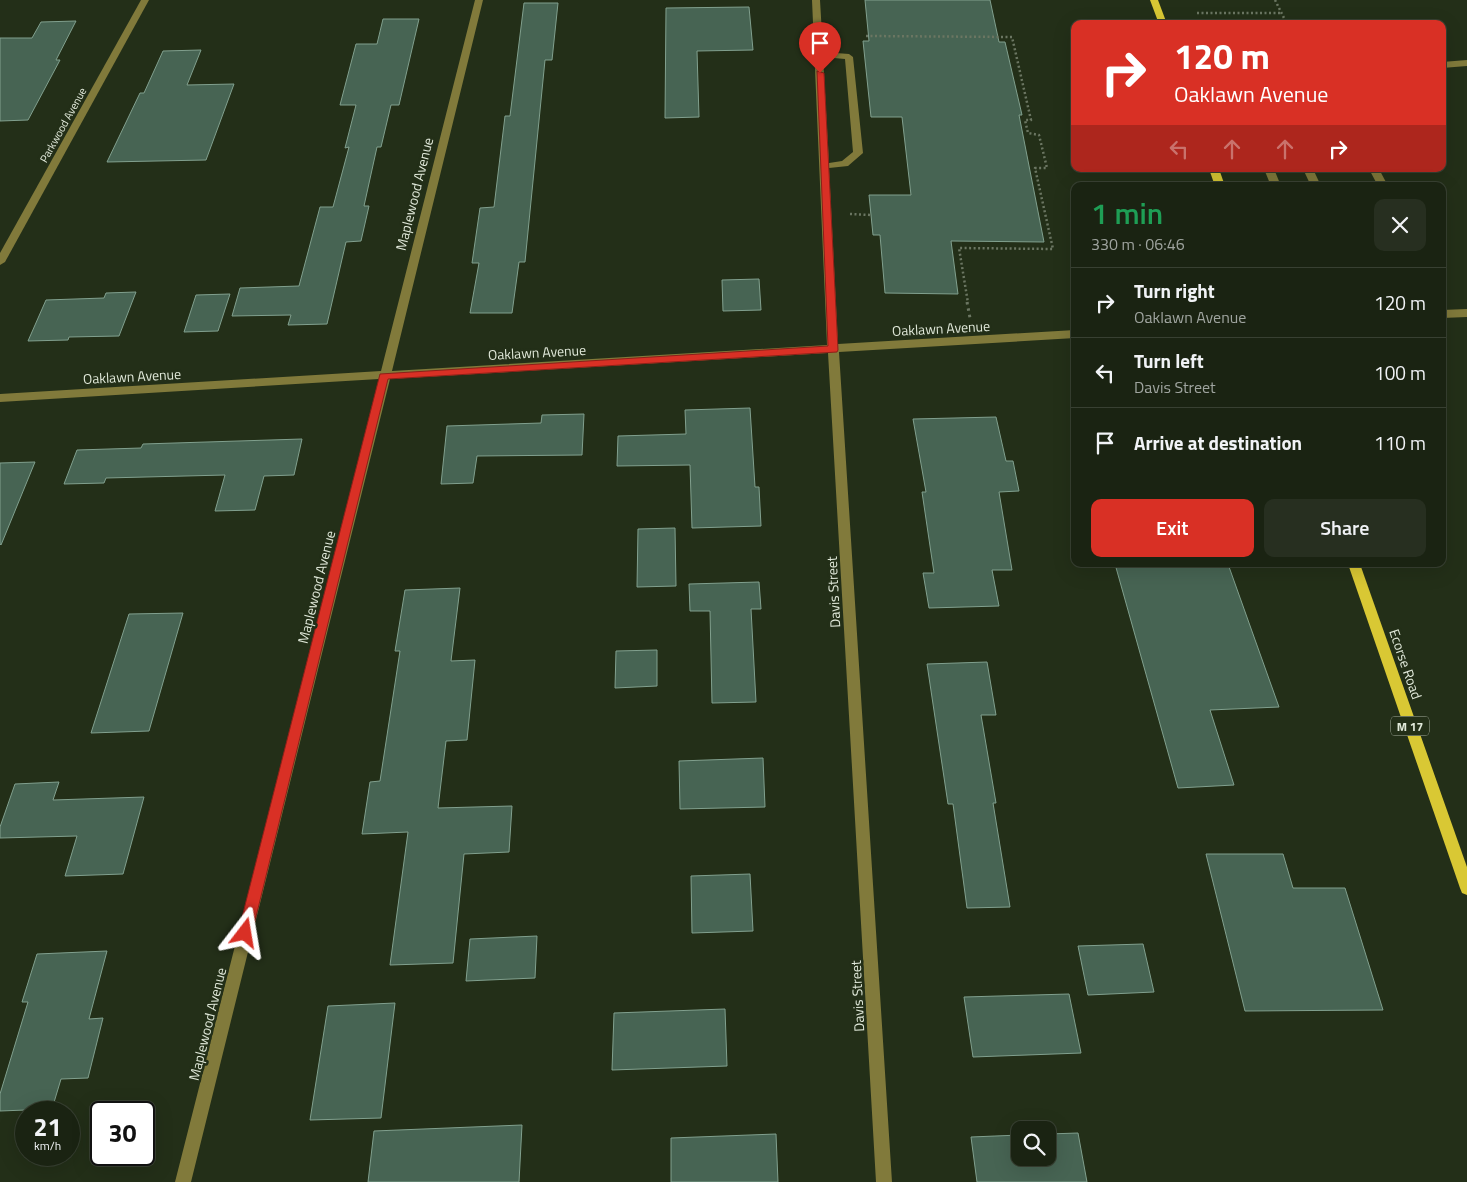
<!DOCTYPE html>
<html lang="en">
<head>
<meta charset="utf-8">
<style>
	body { margin:0; font-family:"Titillium Web",sans-serif; background:#272f20; color:#f1f3f6; height:100vh; display:flex; flex-direction:column; font-size:19px; white-space:nowrap }
	* { box-sizing:border-box; margin:0 }
	p { font-size:16px; color:#9fa49f }
	.icon { flex:none; width:28px; height:28px; fill:none; stroke:currentColor; stroke-width:2; stroke-linecap:round; stroke-linejoin:round }
	.map { position:relative; flex:1; overflow:hidden }
	.sheet { position:absolute; left:1071px; top:182px; width:375px; height:385px; display:flex; flex-direction:column; background:#1a2312; border-radius:10px; box-shadow:0 5px 20px #0002,0 0 0 1px #384032 }
	.sheet>* { flex:none }
	.guide { position:absolute; left:1071px; top:20px; width:375px; height:152px; border-radius:10px; box-shadow:0 5px 20px #0002,0 0 0 1px #384032; background:#d93025; color:#fff; overflow:hidden }
	.buttons { position:absolute; left:1011px; top:1121px; display:grid; gap:10px }
	.buttons a { display:grid; place-items:center; width:45px; height:45px; border-radius:10px; background:#1a2312; box-shadow:0 5px 20px #0002,0 0 0 1px #384032; font-size:25px }
	.speed { position:absolute; left:15px; top:1101px; display:flex; gap:10px; font-size:25px; font-weight:700; text-align:center }
	.speed>* { display:grid; place-content:center; width:65px; height:65px; border-radius:50%; background:#1a2312; box-shadow:0 5px 20px #0002,0 0 0 1px #384032; line-height:1 }
	.speed small { font-size:12px; font-weight:400 }
	.speed .limit { border:2px solid #111; border-radius:8px; background:#fff; color:#111 }
	.pin { position:absolute; display:grid; place-items:center; width:42px; height:42px; color:#fff; margin:-51px -21px; border-radius:50% 50% 50% 0; rotate:-45deg; box-shadow:0 0 5px #0007 }
	.pin .icon { rotate:45deg }
	.me { position:absolute; width:55px; margin:-28px; rotate:14deg; stroke-linejoin:round; filter:drop-shadow(0 0 4px #0008) }
	.turn { display:flex; align-items:center; gap:18px; height:105px; padding:0 20px; font-size:22px }
	.turn .icon { width:65px; height:65px; stroke-width:2.5 }
	.turn b { display:block; font-size:35px; line-height:42px }
	.lanes { display:flex; align-items:center; height:48px; padding:0 20px; background:#0003; justify-content:center; gap:25px; direction:ltr }
	.lanes .off { opacity:.35 }
	.round { display:grid; place-items:center; flex:none; width:52px; height:52px; border-radius:10px; background:#272f20 }
	.headline { display:flex; align-items:center; justify-content:space-between; height:85px; padding:0 20px }
	h1 { font-size:30px; font-weight:600; line-height:38px; color:#1e9e55 }
	.button { display:flex; gap:10px; margin-top:auto; padding:10px 20px }
	.button a { flex:1; height:58px; border-radius:10px; background:#d93025; color:#fff; font-size:20px; font-weight:600; line-height:58px; text-align:center }
	.button a+a { background:#272f20; color:#f1f3f6 }
	ul { padding:0; list-style:none }
	li { display:flex; align-items:center; gap:15px; height:70px; padding:0 20px; border-top:1px solid #384032 }
	li div { flex:1 }
	li b { display:block; font-size:19px }
	li em { font-style:normal }
	.map>svg:first-child { display:block }
</style>
</head>
<body>
<div class="map">
<svg width="1467" height="1182" viewBox="0 0 1467 1182">
	<rect width="100%" height="100%" fill="#232f18"/>
	<g fill="#476453" stroke="#81a08e">
		<polygon points="865,0 990,0 999,42 1005,42 1022,115 1019,115 1044,242 951,241 958,294 885,293 880,235 873,235 869,195 911,195 902,117 871,117 863,41 869,41"/>
		<polygon points="524,3 558,3 552,60 545,60 525,262 519,262 512,313 470,313 479,263 472,263 480,208 494,207 505,116 510,116"/>
		<polygon points="749,7 753,50 697,51 699,117 665,118 666,8"/>
		<polygon points="383,19 419,19 399,105 391,105 381,147 377,147 364,206 369,206 361,241 346,242 327,324 288,325 291,315 232,316 240,288 299,286 320,207 333,207 349,147 345,148 356,105 340,105 356,44 377,44"/>
		<polygon points="76,21 56,60 60,60 28,120 0,121 0,38 32,38 41,22"/>
		<polygon points="201,50 187,85 234,84 206,160 107,162 140,93 144,93 163,51"/>
		<polygon points="759,279 761,310 723,311 722,280"/>
		<polygon points="136,292 119,336 69,337 68,340 28,341 46,300 104,298 106,293"/>
		<polygon points="230,294 218,331 184,332 196,295"/>
		<polygon points="750,408 755,487 759,487 761,526 692,528 690,465 617,466 618,436 686,434 685,410"/>
		<polygon points="584,414 582,455 477,456 473,483 441,484 447,426 541,423 542,415"/>
		<polygon points="996,417 1006,461 1013,461 1019,491 999,492 1012,570 992,570 999,606 929,608 923,573 934,573 922,492 926,492 913,419"/>
		<polygon points="302,439 294,475 264,476 255,510 215,511 225,475 106,478 104,483 64,484 77,450 141,448 143,444"/>
		<polygon points="35,462 1,545 0,544 0,463"/>
		<polygon points="675,528 676,586 637,587 638,529"/>
		<polygon points="1115,564 1228,564 1279,707 1210,710 1234,785 1178,788"/>
		<polygon points="759,582 761,609 751,609 756,702 712,703 710,611 690,611 689,584"/>
		<polygon points="460,588 451,661 475,660 467,740 446,741 438,808 512,806 509,852 464,854 453,963 390,965 408,832 362,834 370,782 380,781 400,651 395,651 405,590"/>
		<polygon points="183,613 149,731 91,733 129,614"/>
		<polygon points="657,650 657,686 615,688 616,651"/>
		<polygon points="987,662 996,715 981,715 996,803 993,803 1010,907 967,908 953,804 948,804 927,664"/>
		<polygon points="763,758 765,807 680,809 679,761"/>
		<polygon points="59,782 53,800 144,797 123,874 65,876 77,836 0,838 0,827 15,784"/>
		<polygon points="1206,854 1283,854 1293,888 1345,888 1383,1010 1245,1011"/>
		<polygon points="750,874 753,931 692,933 691,876"/>
		<polygon points="537,936 535,978 466,981 470,939"/>
		<polygon points="1143,944 1154,992 1088,995 1078,946"/>
		<polygon points="107,951 89,1019 103,1018 88,1078 61,1079 52,1109 0,1111 0,1094 28,1002 22,1002 37,954"/>
		<polygon points="1069,994 1081,1053 973,1057 964,997"/>
		<polygon points="395,1003 381,1118 310,1120 328,1006"/>
		<polygon points="725,1009 727,1066 612,1070 614,1013"/>
		<polygon points="522,1125 519,1182 368,1182 374,1131"/>
		<polygon points="1078,1133 1087,1182 977,1182 971,1137 1020,1135 1020,1158 1048,1158 1048,1134"/>
		<polygon points="776,1134 778,1182 671,1182 671,1138"/>
	</g>
	<g fill="none" stroke-linecap="round" stroke-linejoin="round">
		<g stroke="#6b7662" stroke-width="2.5" stroke-dasharray="2 2.5" stroke-linecap="butt">
			<polyline points="1275,0 1287,24"/>
			<polyline points="1197,13 1281,13"/>
			<polyline points="866,36 1012,37 1031,120 1025,120 1028,133 1039,135 1047,168 1035,168 1053,249 959,248 968,303"/>
			<polyline points="850,214 871,215"/>
		</g>
		<polyline stroke="#6b7662" stroke-width="3" stroke-dasharray="2.5 4" stroke-linecap="butt" points="967,302 970,318"/>
		<g fill="#817a3b" fill-rule="evenodd">
			<polygon points="141,0 149,0 5,262 0,265 0,253"/>
			<path d="M475,0H483L392,371L827,345L812,0H820L823,52L849,54L853,57L863,153L848,166L829,168L838,344L1075,330V338L839,352L892,1182H876L828,353L390,379L191,1182H175L379,379L0,402V394L381,371ZM823,57L845,59L853,152L842,161L829,163Z"/>
			<polygon points="1467,60 1467,66 1442,68 1442,62"/>
			<polygon points="1264,169 1274,169 1281,186 1271,186"/>
			<polygon points="1303,169 1313,169 1321,186 1311,186"/>
			<polygon points="1369,169 1379,169 1388,186 1378,186"/>
			<polygon points="1467,309 1467,317 1442,318 1442,310"/>
		</g>
		<g fill="#d9c834" fill-rule="evenodd">
			<polygon points="1150,0 1158,0 1167,24 1159,24"/>
			<polygon points="1209,169 1219,169 1225,186 1215,186"/>
			<polygon points="1348,564 1360,564 1467,867 1467,895 1462,893 1460,888"/>
		</g>
	</g>
	<polygon fill="#d93025" stroke="#8d1f18" points="817,71 824,73 838,350 837,352 388,379 252,933 250,937 245,939 240,937 238,933 380,374 828,346"/>
	<g text-anchor="middle" dominant-baseline="central" stroke-width="5" stroke-linejoin="round" paint-order="stroke">
		<g font-size="11" fill="#e1e9da" stroke="#232f18">
			<text transform="translate(63 125) rotate(-61)">Parkwood Avenue</text>
		</g>
		<rect fill="#232f18" stroke="#a8b1a0" stroke-width="1" x="1391" y="716.5" width="38" height="19" rx="4"/>
		<g font-size="12" font-weight="bold" fill="#e1e9da">
			<text x="1410" y="726">M 17</text>
		</g>
		<g font-size="14" fill="#e1e9da" stroke="#232f18">
			<text transform="translate(414 194) rotate(-76)">Maplewood Avenue</text>
			<text transform="translate(941 328) rotate(-3)">Oaklawn Avenue</text>
			<text transform="translate(537 352) rotate(-3)">Oaklawn Avenue</text>
			<text transform="translate(132 376) rotate(-3)">Oaklawn Avenue</text>
			<text transform="translate(316 587) rotate(-76)">Maplewood Avenue</text>
			<text transform="translate(833 592) rotate(-93)">Davis Street</text>
			<text transform="translate(1406 664) rotate(71)">Ecorse Road</text>
			<text transform="translate(857 996) rotate(-93)">Davis Street</text>
			<text transform="translate(207 1024) rotate(-76)">Maplewood Avenue</text>
		</g>
	</g>
</svg>
<div class="buttons">
<a><svg class="icon" aria-label="search" viewBox="0 0 24 24"><circle cx="10" cy="10" r="6"/><path d="M15 15l6 6"/></svg></a>
</div>
<div class="speed"><div>21<small>km/h</small></div><div class="limit">30</div></div>
<div class="pin" style="left:820px;top:73px;background:#d93025"><svg class="icon" aria-label="arrive" viewBox="0 0 24 24"><path d="M6 21V4h12l-3 4 3 4H6"/></svg></div>
<svg class="me" style="left:245px;top:933px" viewBox="-20 -20 40 40"><path d="M0-17L14 15 0 8-14 15z" fill="#d93025" stroke="#fff" stroke-width="4"/></svg>
<div class="guide">
<div class="turn"><svg class="icon" aria-label="right" viewBox="0 0 24 24"><path d="M7 20v-9h11M14 6l5 5-5 5"/></svg><div><b>120 m</b>Oaklawn Avenue</div></div>
<div class="lanes"><svg class="icon off" aria-label="left" viewBox="0 0 24 24"><path d="M17 20v-9H6M10 6l-5 5 5 5"/></svg><svg class="icon off" aria-label="ahead" viewBox="0 0 24 24"><path d="M12 20V5M6 11l6-6 6 6"/></svg><svg class="icon off" aria-label="ahead" viewBox="0 0 24 24"><path d="M12 20V5M6 11l6-6 6 6"/></svg><svg class="icon" aria-label="right" viewBox="0 0 24 24"><path d="M7 20v-9h11M14 6l5 5-5 5"/></svg></div>
</div>
<section class="sheet">
<div class="headline"><div><h1>1 min</h1><p>330 m · 06:46</p></div><a class="round"><svg class="icon" aria-label="close" viewBox="0 0 24 24"><path d="M6 6l12 12M18 6L6 18"/></svg></a></div>
<ul>
<li><svg class="icon" aria-label="right" viewBox="0 0 24 24"><path d="M7 20v-9h11M14 6l5 5-5 5"/></svg><div><b>Turn right</b><p>Oaklawn Avenue</p></div><em>120 m</em></li>
<li><svg class="icon" aria-label="left" viewBox="0 0 24 24"><path d="M17 20v-9H6M10 6l-5 5 5 5"/></svg><div><b>Turn left</b><p>Davis Street</p></div><em>100 m</em></li>
<li><svg class="icon" aria-label="arrive" viewBox="0 0 24 24"><path d="M6 21V4h12l-3 4 3 4H6"/></svg><div><b>Arrive at destination</b></div><em>110 m</em></li>
</ul>
<div class="button"><a>Exit</a><a>Share</a></div>
</section>
</div>
</body>
</html>
